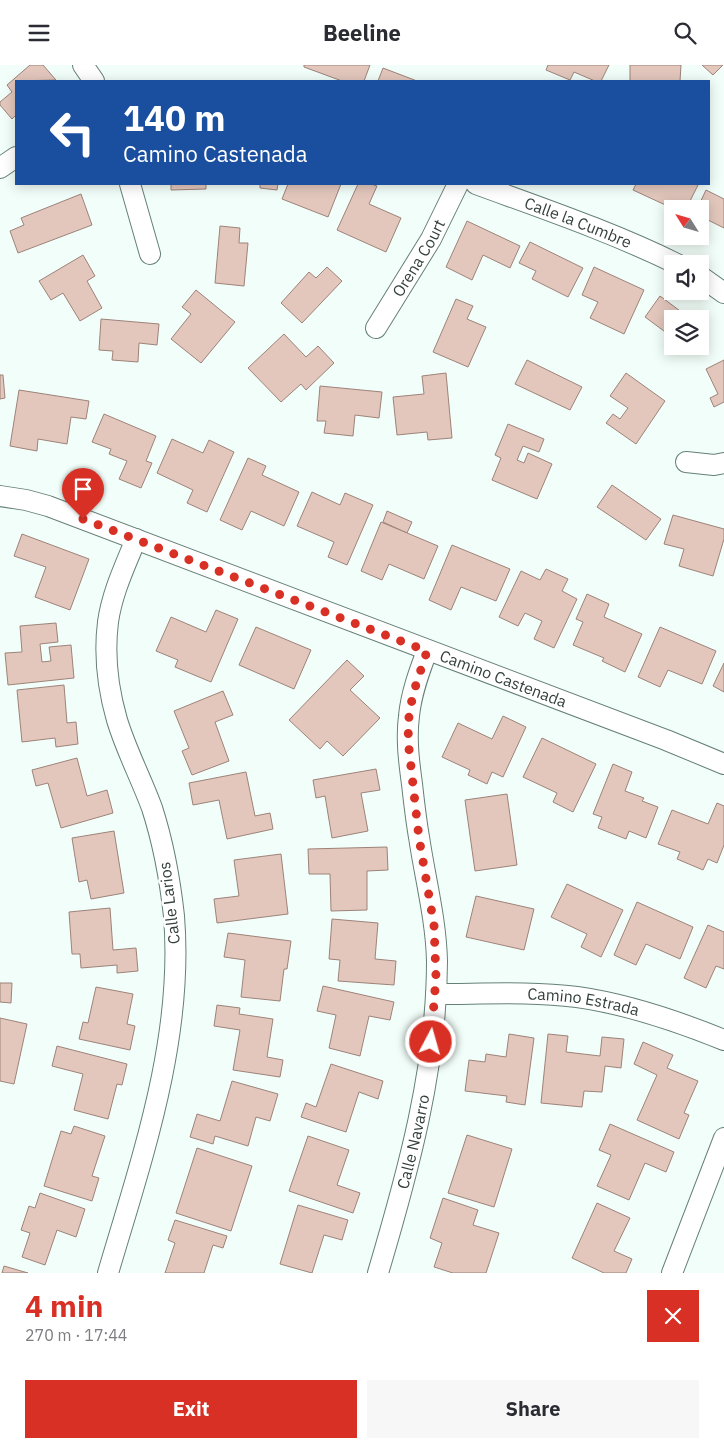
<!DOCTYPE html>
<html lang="en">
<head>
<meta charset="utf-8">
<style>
	body { margin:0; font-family:"IBM Plex Sans",sans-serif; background:#f7f7f7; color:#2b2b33; height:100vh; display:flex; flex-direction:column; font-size:19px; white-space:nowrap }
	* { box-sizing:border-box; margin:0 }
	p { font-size:16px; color:#7c7c81 }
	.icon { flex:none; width:28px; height:28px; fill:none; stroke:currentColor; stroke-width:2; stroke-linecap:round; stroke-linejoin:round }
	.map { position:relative; height:1208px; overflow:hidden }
	.panel { display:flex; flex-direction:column; background:#fff; flex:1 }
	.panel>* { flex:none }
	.top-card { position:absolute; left:15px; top:15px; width:695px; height:105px; border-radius:0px; box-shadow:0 2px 12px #0003; background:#1a4fa0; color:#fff; overflow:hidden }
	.needle { width:32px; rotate:307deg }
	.controls { position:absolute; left:664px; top:135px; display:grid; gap:10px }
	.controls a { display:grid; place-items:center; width:45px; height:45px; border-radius:0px; background:#fff; box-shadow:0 2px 12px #0003; font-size:25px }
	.pin { position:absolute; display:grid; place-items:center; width:42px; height:42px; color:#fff; margin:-51px -21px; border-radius:50% 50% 50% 0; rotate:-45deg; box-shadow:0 0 5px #0007 }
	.pin .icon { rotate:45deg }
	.me { position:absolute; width:55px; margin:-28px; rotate:6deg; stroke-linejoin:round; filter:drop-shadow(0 0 4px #0008) }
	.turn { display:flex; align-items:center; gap:18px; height:105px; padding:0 25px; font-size:22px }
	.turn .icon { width:65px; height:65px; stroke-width:2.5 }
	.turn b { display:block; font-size:35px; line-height:42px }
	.round { display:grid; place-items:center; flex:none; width:52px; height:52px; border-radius:0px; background:#f7f7f7 }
	.summary { display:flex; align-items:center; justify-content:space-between; height:85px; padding:0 25px }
	h1 { font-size:30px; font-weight:700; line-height:38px; color:#d93025 }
	.action { display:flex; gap:10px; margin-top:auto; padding:10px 25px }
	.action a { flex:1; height:58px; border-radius:0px; background:#d93025; color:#fff; font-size:20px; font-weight:700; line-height:58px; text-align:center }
	.action a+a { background:#f7f7f7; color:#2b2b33 }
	header { display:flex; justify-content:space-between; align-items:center; height:65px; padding:0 25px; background:#fff; font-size:22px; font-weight:700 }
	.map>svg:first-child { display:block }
</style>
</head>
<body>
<header><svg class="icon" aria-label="menu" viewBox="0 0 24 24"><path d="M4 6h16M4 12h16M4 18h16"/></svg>Beeline<svg class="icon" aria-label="search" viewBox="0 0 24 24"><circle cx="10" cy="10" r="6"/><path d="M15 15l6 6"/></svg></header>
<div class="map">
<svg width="724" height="1208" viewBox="0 0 724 1208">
	<rect width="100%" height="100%" fill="#f2fef9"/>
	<g fill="#e3c7bd" stroke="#9d837a">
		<polygon points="30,0 43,0 56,15 16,16 16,50 12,54 0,40 0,37 12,27 7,20"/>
		<polygon points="304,0 370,0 364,16 342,16 304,2"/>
		<polygon points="548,0 609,0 601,16 595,16 574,7 570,15 546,5"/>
		<polygon points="630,0 681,0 680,16 630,16"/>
		<polygon points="702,0 723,0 713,10"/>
		<polygon points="383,3 417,16 378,16"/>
		<polygon points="171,119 206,119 206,124 171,125"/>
		<polygon points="260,119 278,119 277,125 260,123"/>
		<polygon points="288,119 341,119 328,152 282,134"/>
		<polygon points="358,119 371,119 377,121 369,139 401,153 386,187 337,165"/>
		<polygon points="636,119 695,119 698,120 686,144 674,144 633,125"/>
		<polygon points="706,125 724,134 724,163 700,151 700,144 697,144"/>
		<polygon points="81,129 92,160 18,188 10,166 24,160 21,153"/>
		<polygon points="467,156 520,181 510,203 483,190 472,215 446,202"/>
		<polygon points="220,161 240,163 239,178 248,178 244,221 215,218"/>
		<polygon points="530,177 583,203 568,232 532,214 536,206 519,198"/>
		<polygon points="83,190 95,211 87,216 102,243 80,256 63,228 51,235 39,216"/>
		<polygon points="327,202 342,216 302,258 281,238 309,207 316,213"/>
		<polygon points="594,202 644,225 624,269 590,253 598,237 582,230"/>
		<polygon points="196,225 235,257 201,298 171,274 191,249 182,242"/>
		<polygon points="660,231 691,254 672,254 672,272 645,252"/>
		<polygon points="456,234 473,241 467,254 486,262 468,302 433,287"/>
		<polygon points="101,254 159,259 157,280 139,278 138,297 112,295 113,286 99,285"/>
		<polygon points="700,260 708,266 700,277"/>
		<polygon points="284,269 306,292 318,281 334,298 306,325 301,319 281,337 248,303"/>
		<polygon points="527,295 582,322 570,345 515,319"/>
		<polygon points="724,295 724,337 714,342 710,333 718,329 706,304"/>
		<polygon points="446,308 452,373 428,375 427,367 397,370 393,332 424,329 422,311"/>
		<polygon points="626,308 665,336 636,379 606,358 613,349 620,354 628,343 610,331"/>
		<polygon points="0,310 3,310 5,333 0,334"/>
		<polygon points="320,321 382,327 379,353 355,350 353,371 324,368 326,356 317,356"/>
		<polygon points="19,325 89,336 86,354 71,352 67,379 38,374 37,386 10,381"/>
		<polygon points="104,349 156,371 146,396 152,398 141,423 119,414 127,396 109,389 111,384 92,377"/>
		<polygon points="508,359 544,374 539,387 523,381 517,395 524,398 528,388 552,399 537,434 492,415 501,393 495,390"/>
		<polygon points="172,374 203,388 209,375 234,387 207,447 187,438 193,425 157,408"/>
		<polygon points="248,393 266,401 262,410 299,427 284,461 251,446 242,465 220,455"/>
		<polygon points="612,420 661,454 646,475 597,442"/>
		<polygon points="312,427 340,440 345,428 373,440 347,500 328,492 334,477 297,461"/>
		<polygon points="387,446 412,457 407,468 383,457"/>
		<polygon points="673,450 724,464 724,474 713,511 679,501 684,484 664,479"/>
		<polygon points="381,457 438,481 424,514 389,499 382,515 361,506"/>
		<polygon points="22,469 89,494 70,545 35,532 46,502 14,491"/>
		<polygon points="452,480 510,504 496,536 461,522 451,545 429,535"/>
		<polygon points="546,504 568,514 562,526 577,534 554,583 534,574 542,556 525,548 518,561 499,552 521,506 540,515"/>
		<polygon points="587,529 609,539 604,552 642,569 625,607 602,596 604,593 573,580 583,557 576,554"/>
		<polygon points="216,545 238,554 211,617 175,602 178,595 156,586 171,552 206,567"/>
		<polygon points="56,558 58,577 40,579 42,597 51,596 49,582 71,580 74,613 8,620 5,588 22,587 20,561"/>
		<polygon points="256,562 311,585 294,624 239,600"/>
		<polygon points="660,562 716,586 702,619 668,605 660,622 638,612"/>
		<polygon points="347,595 364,611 350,625 380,653 343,691 327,676 320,684 289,655"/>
		<polygon points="724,598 724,627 713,621"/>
		<polygon points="64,620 67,658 76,657 78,679 56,682 55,673 22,677 17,625"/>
		<polygon points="223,626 233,650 215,657 229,696 192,710 182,686 189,683 174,646"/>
		<polygon points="503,651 526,662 503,712 492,707 487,719 468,710 470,705 442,692 458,658 492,674"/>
		<polygon points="542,673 596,699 573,747 553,737 557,728 523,712"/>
		<polygon points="77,693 87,731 107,725 113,748 61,763 48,718 36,721 32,705"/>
		<polygon points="613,699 632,707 625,726 644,733 642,736 658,742 646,773 629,766 626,774 598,763 602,752 593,749"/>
		<polygon points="376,704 380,725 361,728 368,766 332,773 325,731 316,733 313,715"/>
		<polygon points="246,707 255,751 270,748 273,764 227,774 219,735 193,740 189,718"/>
		<polygon points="507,729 517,800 475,806 465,735"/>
		<polygon points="717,738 724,741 724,780 717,798 708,794 703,805 677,794 680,787 658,779 672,745 708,759"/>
		<polygon points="114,766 124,828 91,834 87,815 79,817 72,773"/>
		<polygon points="387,782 388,805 367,806 367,845 331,846 330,809 309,809 308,784"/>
		<polygon points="281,789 288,849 217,858 214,834 239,831 234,795"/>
		<polygon points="567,819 623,845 601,892 581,882 587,869 551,852"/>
		<polygon points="476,831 534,844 524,885 466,872"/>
		<polygon points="637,837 693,862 680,894 646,879 636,900 614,890"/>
		<polygon points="110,843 113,885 136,883 138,906 117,908 117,900 81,903 80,889 72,889 69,847"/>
		<polygon points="332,854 378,858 375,894 396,896 394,920 338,916 340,895 329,894"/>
		<polygon points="708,860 724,867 724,904 716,901 706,923 684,913"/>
		<polygon points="228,868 291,876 287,904 284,904 280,936 241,932 245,895 224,892"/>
		<polygon points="0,918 12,918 11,938 0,937"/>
		<polygon points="323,921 394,937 390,955 369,951 360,991 329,983 336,950 317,946"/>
		<polygon points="96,922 133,929 127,959 135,961 130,985 79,974 83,957 88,958"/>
		<polygon points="217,940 240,943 239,949 273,954 267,992 283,995 280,1012 233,1005 240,965 214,961"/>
		<polygon points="0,953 27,959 14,1019 0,1016"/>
		<polygon points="509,969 534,973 525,1040 506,1037 507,1031 465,1026 469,995 485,997 486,989 506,992"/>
		<polygon points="548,969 568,971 566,987 600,991 602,972 624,974 621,1003 605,1001 602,1027 584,1026 582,1042 541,1038"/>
		<polygon points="643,977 673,990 667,1003 698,1016 684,1048 689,1050 679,1074 637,1055 657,1010 634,999"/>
		<polygon points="57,981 127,999 122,1020 117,1019 108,1054 74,1045 83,1009 52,1001"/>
		<polygon points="331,999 383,1016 378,1034 359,1027 346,1067 301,1052 306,1038 316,1042"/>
		<polygon points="232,1016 278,1029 270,1056 256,1052 248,1081 215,1071 213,1079 190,1072 197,1049 220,1056"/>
		<polygon points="610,1059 674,1087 666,1107 645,1098 629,1135 597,1121 611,1090 599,1085"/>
		<polygon points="74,1061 105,1071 92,1111 99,1113 92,1136 44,1121 61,1066 71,1069"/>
		<polygon points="467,1070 512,1084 494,1142 448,1128"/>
		<polygon points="308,1071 349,1085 337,1120 360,1128 353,1148 289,1126"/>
		<polygon points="197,1083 252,1101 231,1166 176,1148"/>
		<polygon points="40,1128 85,1144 76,1172 57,1165 45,1200 22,1192 30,1168 21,1165 29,1141 35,1143"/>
		<polygon points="443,1133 478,1145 473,1160 499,1168 486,1208 453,1208 434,1202 442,1178 430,1173"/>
		<polygon points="597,1138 630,1153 614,1186 632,1194 626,1208 604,1208 572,1193"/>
		<polygon points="298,1140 348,1155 342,1175 324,1170 312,1208 280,1199"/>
		<polygon points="175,1155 227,1171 223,1183 213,1180 204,1208 165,1208 175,1178 168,1175"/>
		<polygon points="4,1201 28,1208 2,1208"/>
	</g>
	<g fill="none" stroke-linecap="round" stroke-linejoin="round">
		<defs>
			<g id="minor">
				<polyline points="83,0 94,16"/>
				<polyline points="0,103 16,92"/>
				<polyline points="130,119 150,189"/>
				<path id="s1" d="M476,119C544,144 612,167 677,199"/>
				<polyline points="700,211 724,228"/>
				<path id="s2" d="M376,263L431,174L458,119"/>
				<polyline points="686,397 714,400 724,398"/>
				<path id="s3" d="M0,431L26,435L48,441L666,675L724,699"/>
				<path id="s4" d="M436,929C482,929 531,926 577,932C627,939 677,956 724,975"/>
				<path d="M108,1208C142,1093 184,973 174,851C170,815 163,777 152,743C141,713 126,685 117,655C108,624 104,589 108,557C112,528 125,501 136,474"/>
				<path id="s5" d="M378,1208C408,1107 437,1002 437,896C436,854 425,813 419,772C416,755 414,737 412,719C409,697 406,674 409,651C411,629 419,607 427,586"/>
				<polyline points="672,1208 724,1073"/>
			</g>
		</defs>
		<use href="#minor" stroke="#658077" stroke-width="22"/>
		<use href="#minor" stroke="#fff" stroke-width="20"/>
	</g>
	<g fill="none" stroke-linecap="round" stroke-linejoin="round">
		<polyline stroke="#d93025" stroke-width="9" stroke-dasharray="0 16.2" points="83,454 427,586 413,629 409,651 408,675 419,773 434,860 436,912 431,977"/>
	</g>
	<g text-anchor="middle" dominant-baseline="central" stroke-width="5" stroke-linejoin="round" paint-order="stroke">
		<g font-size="16" fill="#333f3a" stroke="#fff">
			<text stroke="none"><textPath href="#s1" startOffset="109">Calle la Cumbre</textPath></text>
			<text stroke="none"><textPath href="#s2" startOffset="82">Orena Court</textPath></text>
			<text stroke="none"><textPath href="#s3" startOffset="536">Camino Castenada</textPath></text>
			<text transform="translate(169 838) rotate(-97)">Calle Larios</text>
			<text stroke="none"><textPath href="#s4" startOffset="148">Camino Estrada</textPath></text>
			<text stroke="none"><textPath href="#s5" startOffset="136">Calle Navarro</textPath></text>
		</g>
	</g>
</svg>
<div class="controls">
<a><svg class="needle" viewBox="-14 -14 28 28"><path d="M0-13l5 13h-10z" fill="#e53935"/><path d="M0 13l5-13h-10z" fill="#7c7c81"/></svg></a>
<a><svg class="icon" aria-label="sound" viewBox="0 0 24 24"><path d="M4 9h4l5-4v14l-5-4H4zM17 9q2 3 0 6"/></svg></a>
<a><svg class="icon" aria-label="layers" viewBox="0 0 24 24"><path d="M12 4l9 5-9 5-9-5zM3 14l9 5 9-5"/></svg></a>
</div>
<div class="pin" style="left:83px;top:454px;background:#d93025"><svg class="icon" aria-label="arrive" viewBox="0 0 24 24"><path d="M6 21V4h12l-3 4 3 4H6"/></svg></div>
<svg class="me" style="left:431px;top:977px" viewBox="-20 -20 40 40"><circle r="17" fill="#d93025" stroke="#fff" stroke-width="3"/><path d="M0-11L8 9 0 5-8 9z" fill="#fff"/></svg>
<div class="top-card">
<div class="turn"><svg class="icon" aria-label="left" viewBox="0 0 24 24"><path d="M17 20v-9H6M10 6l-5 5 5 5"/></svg><div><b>140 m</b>Camino Castenada</div></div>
</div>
</div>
<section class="panel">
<div class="summary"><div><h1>4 min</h1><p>270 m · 17:44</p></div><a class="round" style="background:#d93025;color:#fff"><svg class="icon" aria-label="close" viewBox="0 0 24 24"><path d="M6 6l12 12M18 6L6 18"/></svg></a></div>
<div class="action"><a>Exit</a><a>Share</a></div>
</section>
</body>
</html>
